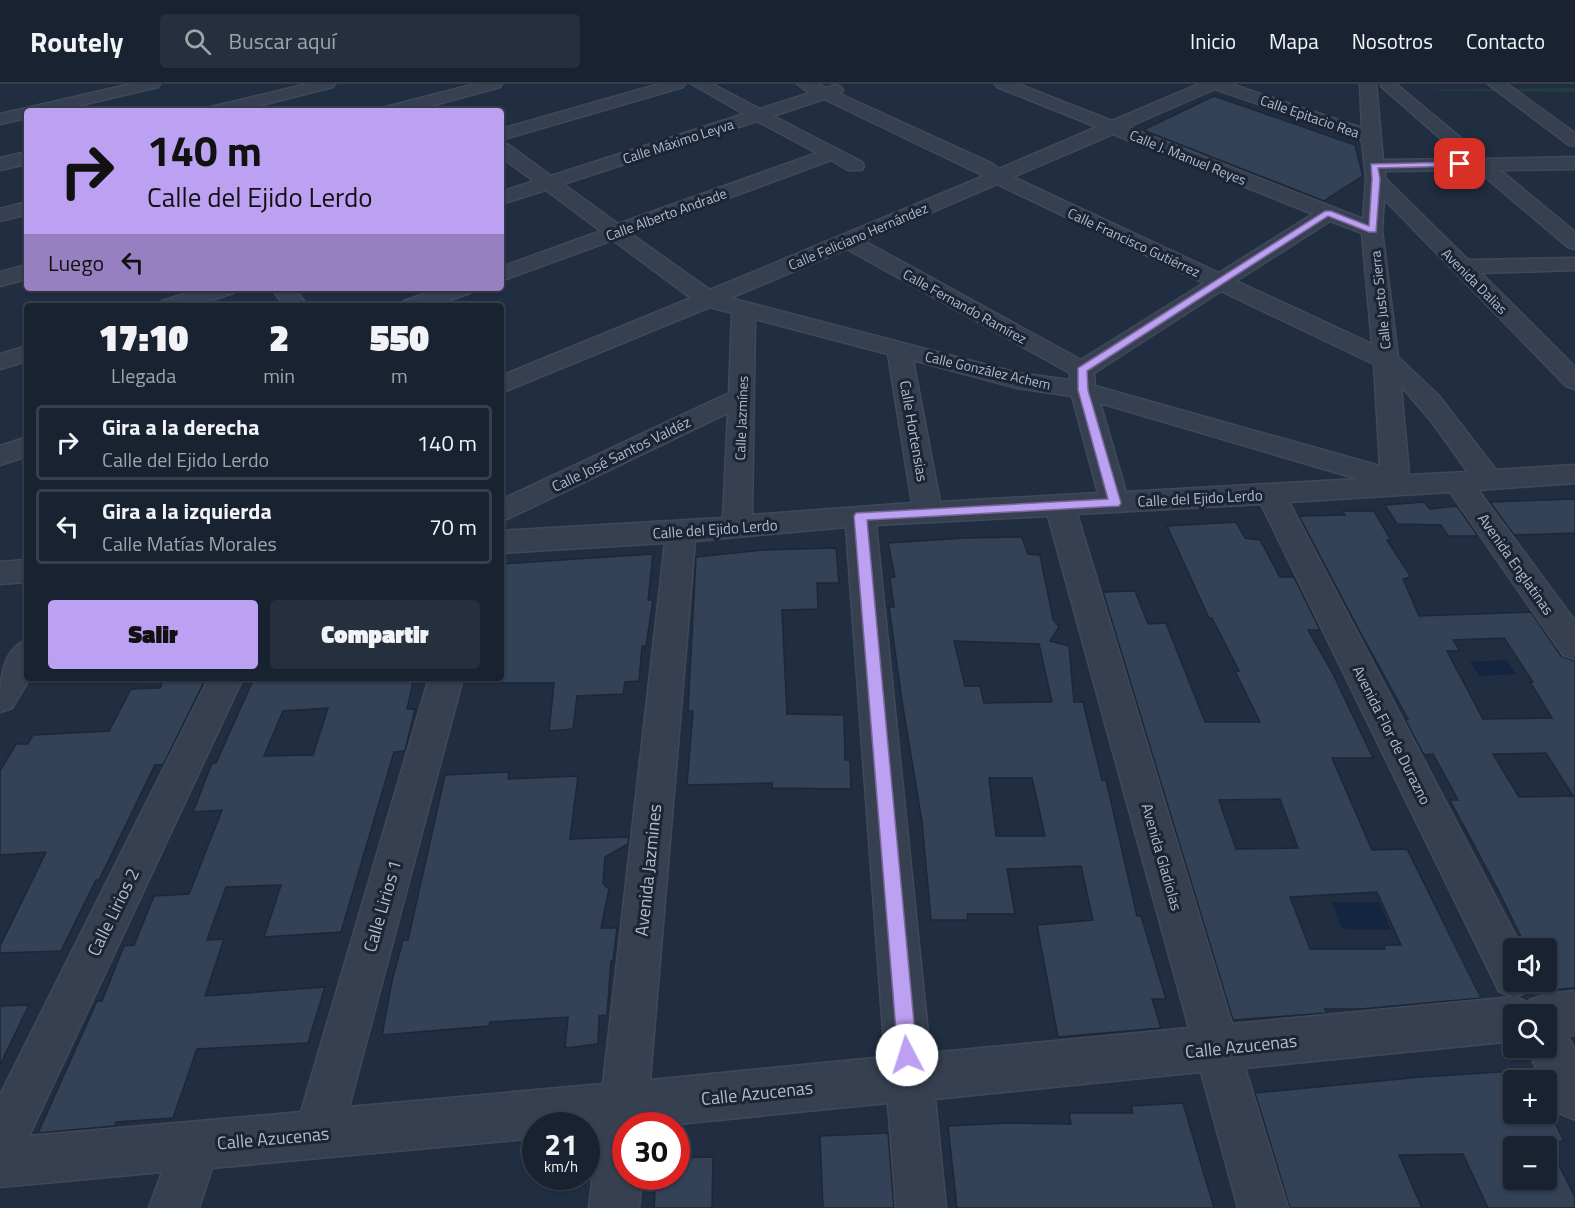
<!DOCTYPE html>
<html lang="es">
<head>
<meta charset="utf-8">
<style>
	body { margin:0; font-family:"Titillium Web",sans-serif; background:#262f3d; color:#f1f3f6; height:100vh; display:flex; flex-direction:column; font-size:22px; white-space:nowrap }
	* { box-sizing:border-box; margin:0 }
	p { font-size:20px; color:#9fa4ab }
	.icon { flex:none; width:33px; height:33px; fill:none; stroke:currentColor; stroke-width:2; stroke-linecap:round; stroke-linejoin:round }
	.map { position:relative; flex:1; overflow:hidden }
	.drawer { position:absolute; left:24px; top:219px; width:480px; height:378px; display:flex; flex-direction:column; background:#192231; border-radius:6px; box-shadow:0 2px 4px #0004,0 0 0 2px #373f4d }
	.drawer>* { flex:none }
	.top-card { position:absolute; left:24px; top:24px; width:480px; height:183px; border-radius:6px; box-shadow:0 2px 4px #0004,0 0 0 2px #373f4d; background:#bca0f2; color:#111; overflow:hidden }
	.fabs { position:absolute; left:1503px; top:854px; display:grid; gap:12px }
	.fabs a { display:grid; place-items:center; width:54px; height:54px; border-radius:6px; background:#192231; box-shadow:0 2px 4px #0004,0 0 0 2px #373f4d; font-size:30px }
	.speed { position:absolute; left:522px; top:1028px; display:flex; gap:12px; font-size:30px; font-weight:700; text-align:center }
	.speed>* { display:grid; place-content:center; width:78px; height:78px; border-radius:50%; background:#192231; box-shadow:0 2px 4px #0004,0 0 0 2px #373f4d; line-height:1 }
	.speed small { font-size:15px; font-weight:400 }
	.speed .limit { border:9px solid #d22; background:#fff; color:#111 }
	.pin { position:absolute; display:grid; place-items:center; width:51px; height:51px; color:#fff; margin:-26px; border-radius:12px; box-shadow:0 3px 9px #0006 }
	.me { position:absolute; width:66px; margin:-33px; rotate:355deg; stroke-linejoin:round; filter:drop-shadow(0 0 4px #0008) }
	.turn { display:flex; align-items:center; gap:21px; height:126px; padding:0 24px; font-size:27px }
	.turn .icon { width:78px; height:78px; stroke-width:2.5 }
	.turn b { display:block; font-size:42px; line-height:51px }
	.then { display:flex; align-items:center; height:57px; padding:0 24px; background:#0003; gap:12px; font-size:22px }
	.eta { display:flex; justify-content:space-evenly; align-items:center; height:102px; text-align:center }
	.eta b { font-size:36px; font-weight:800; line-height:42px }
	.button { display:flex; gap:12px; margin-top:auto; padding:12px 24px }
	.button a { flex:1; height:69px; border-radius:6px; background:#bca0f2; color:#111; font-size:24px; font-weight:800; line-height:69px; text-align:center }
	.button a+a { background:#262f3d; color:#f1f3f6 }
	ul { padding:0; list-style:none }
	li { display:flex; align-items:center; gap:18px; height:75px; margin:0 12px 9px; padding:0 12px; border:3px solid #373f4d; border-radius:6px }
	li div { flex:1 }
	li b { display:block; font-size:22px }
	li em { font-style:normal }
	header { display:flex; align-items:center; gap:36px; box-sizing:border-box; height:84px; padding:0 30px; background:#192231; border-bottom:2px solid #373f4d }
	header strong { font-size:28px }
	nav { display:flex; gap:33px; margin-inline-start:auto; font-size:21px }
	.search { width:420px; height:54px; background:#262f3d; display:flex; align-items:center; gap:15px; box-sizing:border-box; padding:0 21px; border-radius:6px; color:#9fa4ab; font-size:22px }
	.map>svg:first-child { display:block }
</style>
</head>
<body>
<header>
<strong>Routely</strong>
<div class="search"><svg class="icon" aria-label="search" viewBox="0 0 24 24"><circle cx="10" cy="10" r="6"/><path d="M15 15l6 6"/></svg>Buscar aquí</div>
<nav><a>Inicio</a><a>Mapa</a><a>Nosotros</a><a>Contacto</a></nav>
</header>
<div class="map">
<svg width="1575" height="1124" viewBox="0 0 1575 1124">
	<rect width="100%" height="100%" fill="#212e41"/>
	<polygon fill="#243d41" points="1575,4 1575,8 1406,6"/>
	<g fill="#132540">
		<polygon points="1506,576 1516,590 1480,592 1470,578"/>
		<polygon points="1332,818 1379,818 1391,846 1342,845"/>
	</g>
	<g fill="#334257" stroke="#1d2737" stroke-width="1.5" fill-rule="evenodd">
		<polygon points="1214,12 1355,61 1363,92 1324,117 1143,46"/>
		<polygon points="1575,415 1575,449 1514,451 1490,418"/>
		<polygon points="1424,418 1430,425 1457,422 1478,452 1448,452 1441,441 1397,440 1385,421"/>
		<path d="M1342,427H1374L1391,456H1387L1411,493L1403,495L1419,532L1531,528L1561,572L1575,577V904L1548,906L1543,897H1546V864H1524L1522,859H1524L1498,806L1450,716H1458L1433,670L1424,671L1405,635H1408L1358,544L1299,432L1345,431ZM1504,554L1533,598H1530L1552,634L1483,635L1447,567H1460L1453,556ZM1546,669L1573,712L1519,713L1493,670Z"/>
		<path d="M1236,438L1245,454L1260,456L1280,493H1294L1320,546H1308L1333,590L1373,674H1332L1372,766L1407,765L1481,914L1361,925H1325L1327,929L1233,936L1103,508L1135,507L1148,540L1166,539L1205,638H1260L1235,587H1239L1212,534H1209L1167,442ZM1280,715L1298,764L1236,765L1219,716ZM1377,808L1401,861H1384L1385,865H1310L1290,813Z"/>
		<path d="M1022,453L1028,470L1040,471L1053,535L1059,543L1050,557L1069,562L1074,618H1083L1102,696H1106L1137,832H1141L1166,915H1152L1161,944L1058,953L1037,841L1093,836L1081,782L1007,785L1015,830H967L968,836H931L922,738L902,617L889,523H894L890,494L895,493L888,459L964,454ZM954,557L1039,560L1052,618L984,619L980,602H965ZM989,694H1032L1045,752H996Z"/>
		<polygon points="836,464 839,499 817,499 818,525 782,526 787,630 844,631 845,676 850,676 851,705 772,704 772,699 687,701 693,627 688,627 696,473 763,466"/>
		<polygon points="653,470 648,516 653,516 646,562 642,562 639,597 625,598 623,610 577,612 573,645 549,647 554,599 501,599 501,480"/>
		<polygon points="164,594 206,594 163,681 155,681 99,796 96,796 61,867 0,869 0,862 46,768 0,771 0,687 16,660 28,660 33,651 109,647 131,605 160,604"/>
		<path d="M254,594H414L407,625H415L405,667L394,668L341,848L264,853L281,801L226,803L207,856L224,855L205,912L325,903L308,959L197,965L173,1034L116,1038L114,1042L38,1049L97,917H102L124,862L134,861L154,812L189,810L222,726L193,728L212,679H216ZM328,624L313,671L264,672L283,627Z"/>
		<polygon points="509,688 508,695 578,692 570,755 629,753 628,760 605,773 603,800 609,805 601,844 617,844 613,877 611,877 607,931 599,932 598,960 565,964 568,933 490,938 489,942 382,951 392,897 403,856 408,856 445,691"/>
		<polygon points="29,921 0,981 0,922"/>
		<path d="M1528,986L1533,996H1514V1029H1546V1022L1564,1057L1547,1058L1575,1113V1124H1488L1463,1070L1399,1071L1422,1124H1290L1255,1009L1421,993ZM1514,1062H1546V1095H1514Z"/>
		<polygon points="1183,1019 1214,1124 957,1124 948,1042 1008,1039 1071,1040 1069,1029 1133,1029 1131,1022"/>
		<polygon points="888,1049 894,1124 823,1124 820,1052"/>
		<polygon points="713,1073 712,1124 654,1124 656,1092 676,1092 676,1074"/>
	</g>
	<g fill="none" stroke-linecap="round" stroke-linejoin="round">
		<defs>
			<g id="minor">
				<polygon points="131,0 160,0 158,3 56,27 27,27 27,34 0,40 0,30"/>
				<polygon points="307,0 335,0 333,3 238,27 208,27 211,23"/>
				<polygon points="475,0 502,0 500,3 412,27 383,27 386,23"/>
				<polygon points="659,0 685,0 683,3 501,56 501,45"/>
				<path d="M692,0H712L760,25L810,9L797,0H818L826,4L835,1L841,3L843,6L840,10L991,79L999,85L1097,43L997,3L995,0H1018L1112,37L1199,0H1231L1362,44L1360,0H1376L1383,76L1464,75L1381,2L1382,0H1396L1486,75L1575,73V85L1500,86L1575,148V165L1568,163L1477,86L1385,87V94L1468,176L1575,174V186L1481,189L1575,283V305L1566,302L1384,115L1382,146L1398,273L1438,311L1496,386L1575,381V399L1478,406L1575,537V575L1563,571L1450,408L1289,418L1522,864H1514V897H1533L1529,907L1515,913L1529,919L1530,916L1546,910L1575,907V951L1568,952L1575,966V1036L1559,1029L1546,1005V996H1542L1526,963H1546V930H1514V957L1245,984L1288,1124H1238L1201,988L935,1015L946,1124H896L888,1019L668,1041H626V1092H642L639,1124H589L598,1048L586,1049V1041H536V1054L212,1084L199,1124H149L162,1088L0,1103V1011L209,594H243L29,1052L301,1028L429,594H463L349,1023L603,1000L665,459L501,469V447L723,434L728,329L501,438V416L729,309L732,229L710,223L501,309V292L691,214L613,156L501,197V183L601,147L546,106L501,120V108L534,97L501,73V59L507,60L551,92L744,30ZM1215,5L1362,56L1366,95L1363,135L1128,43ZM824,15L984,92L710,206L631,150L831,76L848,86H862L864,82L862,78L773,32ZM757,37L817,69L618,140L563,100ZM1113,50L1313,130L1219,189L1013,93ZM997,100L1204,199L1081,276L864,157ZM1330,137L1362,149L1372,260L1236,197ZM847,165L1070,289V296L1018,289L730,214ZM1221,207L1374,280L1380,382L1095,302L1094,289ZM755,235L888,270L912,419L752,431ZM913,276L1017,304L1072,312L1098,409L940,418ZM1401,302L1432,338L1468,388L1409,391ZM1100,319L1358,395L1126,408ZM1261,420L1499,907L1513,913L1232,940L1077,430ZM1048,432L1189,944L930,969L876,441ZM846,443L885,973L650,996L695,457Z"/>
				<polygon points="1488,0 1507,0 1575,49 1575,62 1569,61"/>
				<polygon points="27,68 27,80 0,86 0,74"/>
				<polygon points="27,118 27,130 0,137 0,125"/>
				<polygon points="27,181 27,195 0,202 0,188"/>
				<polygon points="203,204 236,204 233,209 193,222 159,222 162,217"/>
				<polygon points="271,204 294,204 308,222 285,222"/>
				<polygon points="441,204 473,204 470,209 433,222 401,222 404,217"/>
				<polygon points="27,262 27,277 0,285 0,270"/>
				<polygon points="27,353 27,372 0,381 0,362"/>
				<polygon points="27,476 27,498 0,500 0,478"/>
				<path d="M27,556V594H30L12,624L0,628C0,601 0,566 27,556Z"/>
			</g>
		</defs>
		<use href="#minor" stroke="#3f4959" stroke-width="3"/>
		<use href="#minor" fill="#364050" fill-rule="evenodd"/>
	</g>
	<polygon fill="#bca0f2" stroke="#7a689d" stroke-width="1.5" points="1460,78 1463,80 1462,82 1378,84 1380,95 1376,148 1369,148 1328,132 1087,287 1088,306 1121,419 1119,422 867,436 917,971 914,978 907,980 901,978 898,971 854,432 856,429 1108,415 1078,306 1078,284 1325,127 1331,127 1369,142 1372,95 1371,80"/>
	<g text-anchor="middle" dominant-baseline="central" stroke-width="6" stroke-linejoin="round" paint-order="stroke">
		<g font-size="14" fill="#b2bbcb" stroke="#1b2535">
			<text transform="translate(1310 32) rotate(19)">Calle Epitacio Rea</text>
			<text transform="translate(678 57) rotate(-18)">Calle Máximo Leyva</text>
			<text transform="translate(1188 73) rotate(22)">Calle J. Manuel Reyes</text>
			<text transform="translate(666 130) rotate(-20)">Calle Alberto Andrade</text>
			<text transform="translate(858 152) rotate(-23)">Calle Feliciano Hernández</text>
			<text transform="translate(1134 158) rotate(25)">Calle Francisco Gutiérrez</text>
			<text transform="translate(1475 197) rotate(45)">Avenida Dalias</text>
			<text transform="translate(1380 216) rotate(-96)">Calle Justo Sierra</text>
			<text transform="translate(965 222) rotate(29)">Calle Fernando Ramírez</text>
			<text transform="translate(988 286) rotate(13)">Calle González Achem</text>
			<text transform="translate(741 334) rotate(-88)">Calle Jazmínes</text>
		</g>
		<g font-size="15" fill="#b2bbcb" stroke="#1b2535">
			<text transform="translate(914 347) rotate(80)">Calle Hortensias</text>
			<text transform="translate(621 370) rotate(-26)">Calle José Santos Valdéz</text>
			<text transform="translate(1200 414) rotate(-3)">Calle del Ejido Lerdo</text>
			<text transform="translate(715 445) rotate(-4)">Calle del Ejido Lerdo</text>
			<text transform="translate(1516 480) rotate(55)">Avenida Englatinas</text>
			<text transform="translate(1392 651) rotate(63)">Avenida Flor de Durazno</text>
			<text transform="translate(1162 773) rotate(74)">Avenida Gladiolas</text>
		</g>
		<g font-size="18" fill="#b2bbcb" stroke="#1b2535">
			<text transform="translate(648 786) rotate(-84)">Avenida Jazmines</text>
			<text transform="translate(382 822) rotate(-74)">Calle Lirios 1</text>
			<text transform="translate(113 828) rotate(-64)">Calle Lirios 2</text>
			<text transform="translate(1241 962) rotate(-6)">Calle Azucenas</text>
			<text transform="translate(757 1009) rotate(-6)">Calle Azucenas</text>
			<text transform="translate(273 1054) rotate(-5)">Calle Azucenas</text>
		</g>
	</g>
</svg>
<div class="fabs">
<a><svg class="icon" aria-label="sound" viewBox="0 0 24 24"><path d="M4 9h4l5-4v14l-5-4H4zM17 9q2 3 0 6"/></svg></a>
<a><svg class="icon" aria-label="search" viewBox="0 0 24 24"><circle cx="10" cy="10" r="6"/><path d="M15 15l6 6"/></svg></a>
<a>+</a>
<a>−</a>
</div>
<div class="speed"><div>21<small>km/h</small></div><div class="limit">30</div></div>
<div class="pin" style="left:1460px;top:80px;background:#d93025"><svg class="icon" aria-label="arrive" viewBox="0 0 24 24"><path d="M6 21V4h12l-3 4 3 4H6"/></svg></div>
<svg class="me" style="left:907px;top:971px" viewBox="-20 -20 40 40"><circle r="19" fill="#fff"/><path d="M0-13L10 11 0 6-10 11z" fill="#bca0f2"/></svg>
<div class="top-card">
<div class="turn"><svg class="icon" aria-label="right" viewBox="0 0 24 24"><path d="M7 20v-9h11M14 6l5 5-5 5"/></svg><div><b>140 m</b>Calle del Ejido Lerdo</div></div>
<div class="then">Luego<svg class="icon" aria-label="left" viewBox="0 0 24 24"><path d="M17 20v-9H6M10 6l-5 5 5 5"/></svg></div>
</div>
<section class="drawer">
<div class="eta">
<div><b>17:10</b><p>Llegada</p></div>
<div><b>2</b><p>min</p></div>
<div><b>550</b><p>m</p></div>
</div>
<ul>
<li><svg class="icon" aria-label="right" viewBox="0 0 24 24"><path d="M7 20v-9h11M14 6l5 5-5 5"/></svg><div><b>Gira a la derecha</b><p>Calle del Ejido Lerdo</p></div><em>140 m</em></li>
<li><svg class="icon" aria-label="left" viewBox="0 0 24 24"><path d="M17 20v-9H6M10 6l-5 5 5 5"/></svg><div><b>Gira a la izquierda</b><p>Calle Matías Morales</p></div><em>70 m</em></li>
</ul>
<div class="button"><a>Salir</a><a>Compartir</a></div>
</section>
</div>
</body>
</html>
